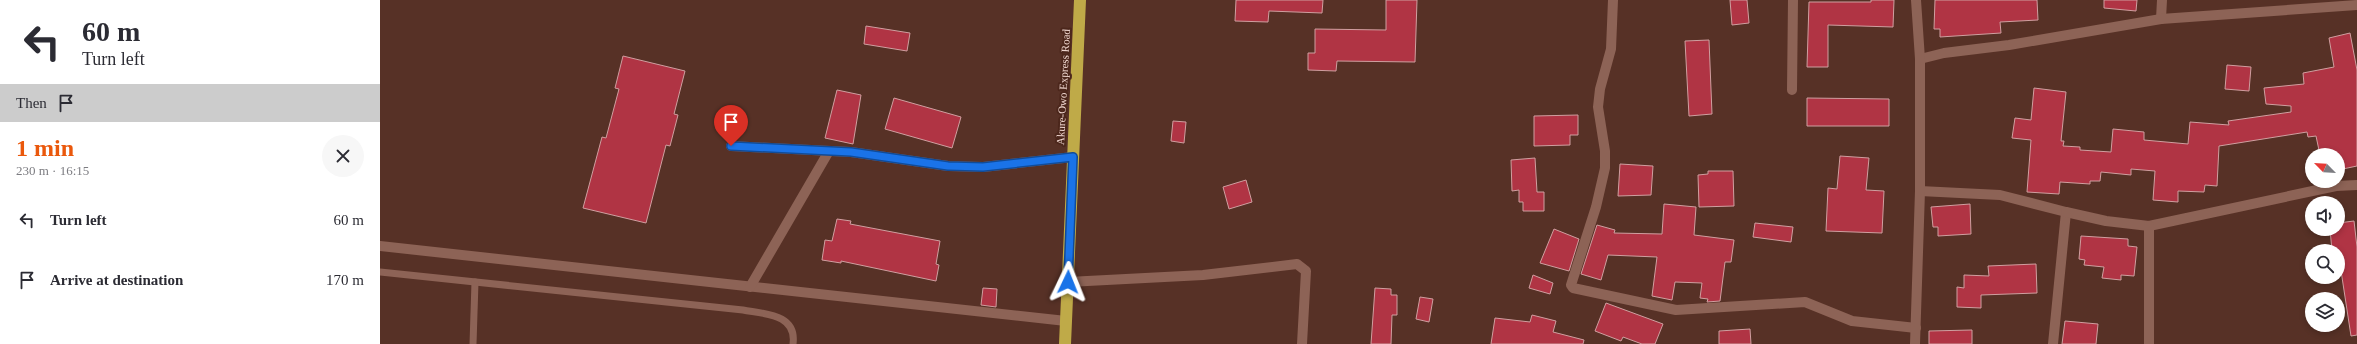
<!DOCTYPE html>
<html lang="en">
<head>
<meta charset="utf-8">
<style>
	body { margin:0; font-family:"Times New Roman",serif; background:#f7f7f7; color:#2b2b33; height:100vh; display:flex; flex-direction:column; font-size:15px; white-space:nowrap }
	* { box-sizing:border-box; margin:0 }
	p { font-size:13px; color:#7c7c81 }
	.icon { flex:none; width:22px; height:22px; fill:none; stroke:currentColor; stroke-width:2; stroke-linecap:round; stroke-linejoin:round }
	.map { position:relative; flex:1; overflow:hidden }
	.details { display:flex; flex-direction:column; background:#fff; width:380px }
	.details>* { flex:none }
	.hud { background:#fff; color:#2b2b33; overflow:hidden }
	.needle { width:26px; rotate:294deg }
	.tools { position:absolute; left:1925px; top:148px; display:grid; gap:8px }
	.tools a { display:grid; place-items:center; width:40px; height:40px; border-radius:50%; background:#fff; box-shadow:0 2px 6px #0003; font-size:20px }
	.pin { position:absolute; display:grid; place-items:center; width:34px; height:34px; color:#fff; margin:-41px -17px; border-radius:50% 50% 50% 0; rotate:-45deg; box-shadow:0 0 4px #0007 }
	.pin .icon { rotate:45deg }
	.me { position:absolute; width:44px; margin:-22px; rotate:2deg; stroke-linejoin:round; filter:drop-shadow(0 0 3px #0008) }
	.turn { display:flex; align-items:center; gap:14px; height:84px; padding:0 16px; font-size:18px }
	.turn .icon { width:52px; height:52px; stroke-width:2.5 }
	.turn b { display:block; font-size:28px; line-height:34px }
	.then { display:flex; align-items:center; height:38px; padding:0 16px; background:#0003; gap:8px; font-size:15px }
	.round { display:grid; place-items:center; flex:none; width:42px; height:42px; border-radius:21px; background:#f7f7f7 }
	.headline { display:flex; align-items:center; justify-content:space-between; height:68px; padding:0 16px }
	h1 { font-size:24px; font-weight:600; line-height:30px; color:#ea580c }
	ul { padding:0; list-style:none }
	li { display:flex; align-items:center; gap:12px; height:60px; padding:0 16px }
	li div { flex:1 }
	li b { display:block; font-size:15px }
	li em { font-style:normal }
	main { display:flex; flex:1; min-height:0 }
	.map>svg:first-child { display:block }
</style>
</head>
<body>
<main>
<section class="details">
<div class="hud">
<div class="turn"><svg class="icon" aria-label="left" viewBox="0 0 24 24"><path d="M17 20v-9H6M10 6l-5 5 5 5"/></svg><div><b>60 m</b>Turn left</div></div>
<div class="then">Then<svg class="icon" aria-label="arrive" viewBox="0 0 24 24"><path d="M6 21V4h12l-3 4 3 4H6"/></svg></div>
</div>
<div class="headline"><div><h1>1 min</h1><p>230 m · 16:15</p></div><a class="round"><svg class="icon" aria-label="close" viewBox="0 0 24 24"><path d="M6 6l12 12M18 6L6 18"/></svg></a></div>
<ul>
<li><svg class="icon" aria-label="left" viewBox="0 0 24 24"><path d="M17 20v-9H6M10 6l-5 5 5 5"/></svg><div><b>Turn left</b></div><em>60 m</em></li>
<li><svg class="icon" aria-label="arrive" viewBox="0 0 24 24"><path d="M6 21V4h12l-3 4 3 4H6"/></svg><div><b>Arrive at destination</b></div><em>170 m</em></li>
</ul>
</section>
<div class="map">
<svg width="1977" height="344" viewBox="0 0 1977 344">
	<rect width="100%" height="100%" fill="#573126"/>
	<g fill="#b03444" stroke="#d09fa0">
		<polygon points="856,0 943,0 942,13 889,11 888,22 855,21"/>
		<polygon points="1006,0 1037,0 1035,62 957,61 956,71 928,70 928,53 935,53 935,29 1006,30"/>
		<polygon points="1350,0 1367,0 1369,23 1352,25"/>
		<polygon points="1491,0 1514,0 1513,27 1448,25 1448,67 1427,67 1429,2 1491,2"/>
		<polygon points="1555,0 1657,0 1658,20 1620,22 1621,33 1560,37 1560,29 1554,29"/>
		<polygon points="1724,0 1757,0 1756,11 1724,8"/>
		<polygon points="486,26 530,33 527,51 484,44"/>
		<polygon points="1970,33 1977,70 1977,166 1958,170 1958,155 1940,155 1936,136 1928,137 1927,132 1839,146 1837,186 1825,185 1824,192 1798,191 1798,202 1773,200 1775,171 1751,169 1751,175 1721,172 1720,181 1710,181 1710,184 1680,182 1679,194 1647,192 1651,140 1632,138 1635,118 1651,120 1654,88 1686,92 1681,141 1684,141 1683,146 1700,147 1700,150 1731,152 1733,129 1764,132 1764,140 1808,144 1810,122 1849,125 1848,121 1911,112 1911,106 1886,104 1884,88 1924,84 1923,73 1954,67 1949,38"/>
		<polygon points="1329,40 1332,114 1309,116 1305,41"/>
		<polygon points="243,56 305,71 294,114 298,115 290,146 286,145 266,223 203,208 222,137 226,138 239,89 235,88"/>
		<polygon points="1847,65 1871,67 1869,91 1845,89"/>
		<polygon points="457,90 481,95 473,144 445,138"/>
		<polygon points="514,98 581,117 572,148 505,129"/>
		<polygon points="1427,98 1509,99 1509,126 1427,126"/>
		<polygon points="1198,115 1198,135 1190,135 1190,145 1154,146 1154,116"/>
		<polygon points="793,121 806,122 804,143 791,141"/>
		<polygon points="1460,156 1489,158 1486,190 1504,191 1502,233 1446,231 1448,188 1457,189"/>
		<polygon points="1155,158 1157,192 1164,192 1164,211 1143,211 1143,202 1139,202 1139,190 1132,191 1131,160"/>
		<polygon points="1240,164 1273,166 1271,195 1238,196"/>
		<polygon points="1328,171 1353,171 1354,206 1319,207 1318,175 1328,174"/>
		<polygon points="866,180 872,202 849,209 843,187"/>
		<polygon points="1284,204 1316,207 1314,235 1354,240 1351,262 1345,262 1340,301 1327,302 1328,299 1320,298 1322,283 1295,282 1292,300 1272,296 1277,257 1228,255 1221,280 1201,274 1217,225 1235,230 1234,233 1282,234"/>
		<polygon points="1590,204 1591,234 1558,236 1558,227 1553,227 1551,207"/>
		<polygon points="457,219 471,221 470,224 560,241 556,264 559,265 556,281 461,261 461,263 442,260 445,240 452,241"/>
		<polygon points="1974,221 1977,247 1977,335 1971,336 1958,251 1952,251 1950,229 1958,229 1958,223"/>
		<polygon points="1375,223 1413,227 1411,242 1373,237"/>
		<polygon points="1174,229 1199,239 1189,271 1160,263"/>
		<polygon points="1701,236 1748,239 1748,246 1757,247 1754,276 1741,275 1741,280 1722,278 1724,267 1704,265 1705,260 1699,259"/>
		<polygon points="1656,264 1657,293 1601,295 1601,308 1577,307 1577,287 1584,288 1584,275 1609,276 1608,266"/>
		<polygon points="1153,275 1173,283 1170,294 1149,288"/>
		<polygon points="603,288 617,289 616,307 601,305"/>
		<polygon points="995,288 1011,289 1011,295 1017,295 1017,315 1012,315 1011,344 991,344"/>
		<polygon points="1040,297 1053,299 1049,322 1036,319"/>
		<polygon points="1226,303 1283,324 1275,344 1262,344 1243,337 1241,341 1215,331"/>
		<polygon points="1152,315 1176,321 1173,332 1204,340 1203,344 1111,344 1115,318 1150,322"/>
		<polygon points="1685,321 1718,324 1716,344 1682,344"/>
		<polygon points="1370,329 1371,344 1339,344 1339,331"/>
		<polygon points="1592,330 1592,344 1549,344 1549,331"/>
	</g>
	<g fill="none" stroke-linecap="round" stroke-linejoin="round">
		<g stroke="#8d6356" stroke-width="7">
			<path d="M0,272L363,310C385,314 417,314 413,344"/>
			<polyline points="93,344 95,282"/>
		</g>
		<g stroke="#8d6356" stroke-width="10">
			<polyline points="1233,0 1231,49 1220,89 1218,107 1225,151 1225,168 1216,207 1191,285 1193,288 1296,310 1425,302 1472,321 1536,328"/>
			<polyline points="1781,19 1782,0"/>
			<polyline points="1540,59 1564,53 1629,45 1781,19 1977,5"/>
			<polyline points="1412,90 1413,0"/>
			<polyline points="351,146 471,152 568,166 603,167 693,157"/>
			<polyline points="1540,191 1620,195 1686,212 1673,344"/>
			<polyline points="1686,212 1726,221 1769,226 1956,186 1977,185"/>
			<polyline points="1769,226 1769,344"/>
			<polyline points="0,246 686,321"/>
			<polyline points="688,282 823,275 917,264 926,271 922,344"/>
			<polyline points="370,287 449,151"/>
			<polyline points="1535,344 1540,191 1540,59 1536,0"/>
		</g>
		<polyline stroke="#bfaa48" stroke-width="12" points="685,344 700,0"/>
	</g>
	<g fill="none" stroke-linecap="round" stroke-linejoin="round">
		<defs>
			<polyline id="route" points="351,146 471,152 568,166 603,167 693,157 688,282"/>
		</defs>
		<use href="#route" stroke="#114b97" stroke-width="10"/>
		<use href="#route" stroke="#1a73e8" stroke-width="7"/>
	</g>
	<g text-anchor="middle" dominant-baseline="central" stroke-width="4" stroke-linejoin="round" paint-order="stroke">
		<g font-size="11" fill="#efd6cf" stroke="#4c271c">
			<text transform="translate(683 87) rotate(-87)">Akure-Owo Express Road</text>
		</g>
	</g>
</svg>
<div class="tools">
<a><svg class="needle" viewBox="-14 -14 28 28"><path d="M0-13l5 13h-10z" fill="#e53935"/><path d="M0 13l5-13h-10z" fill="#7c7c81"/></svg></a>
<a><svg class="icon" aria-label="sound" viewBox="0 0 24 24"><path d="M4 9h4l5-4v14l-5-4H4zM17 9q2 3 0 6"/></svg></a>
<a><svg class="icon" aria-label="search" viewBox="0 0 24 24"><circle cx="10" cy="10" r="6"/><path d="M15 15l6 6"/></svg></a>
<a><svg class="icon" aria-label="layers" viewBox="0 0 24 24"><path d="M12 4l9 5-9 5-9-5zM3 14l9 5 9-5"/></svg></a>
</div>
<div class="pin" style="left:351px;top:146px;background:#d93025"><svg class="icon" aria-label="arrive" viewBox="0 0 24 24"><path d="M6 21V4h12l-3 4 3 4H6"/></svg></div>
<svg class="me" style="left:688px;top:282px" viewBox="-20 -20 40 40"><path d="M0-17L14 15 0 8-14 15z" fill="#1a73e8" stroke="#fff" stroke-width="4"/></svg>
</div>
</main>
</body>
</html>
